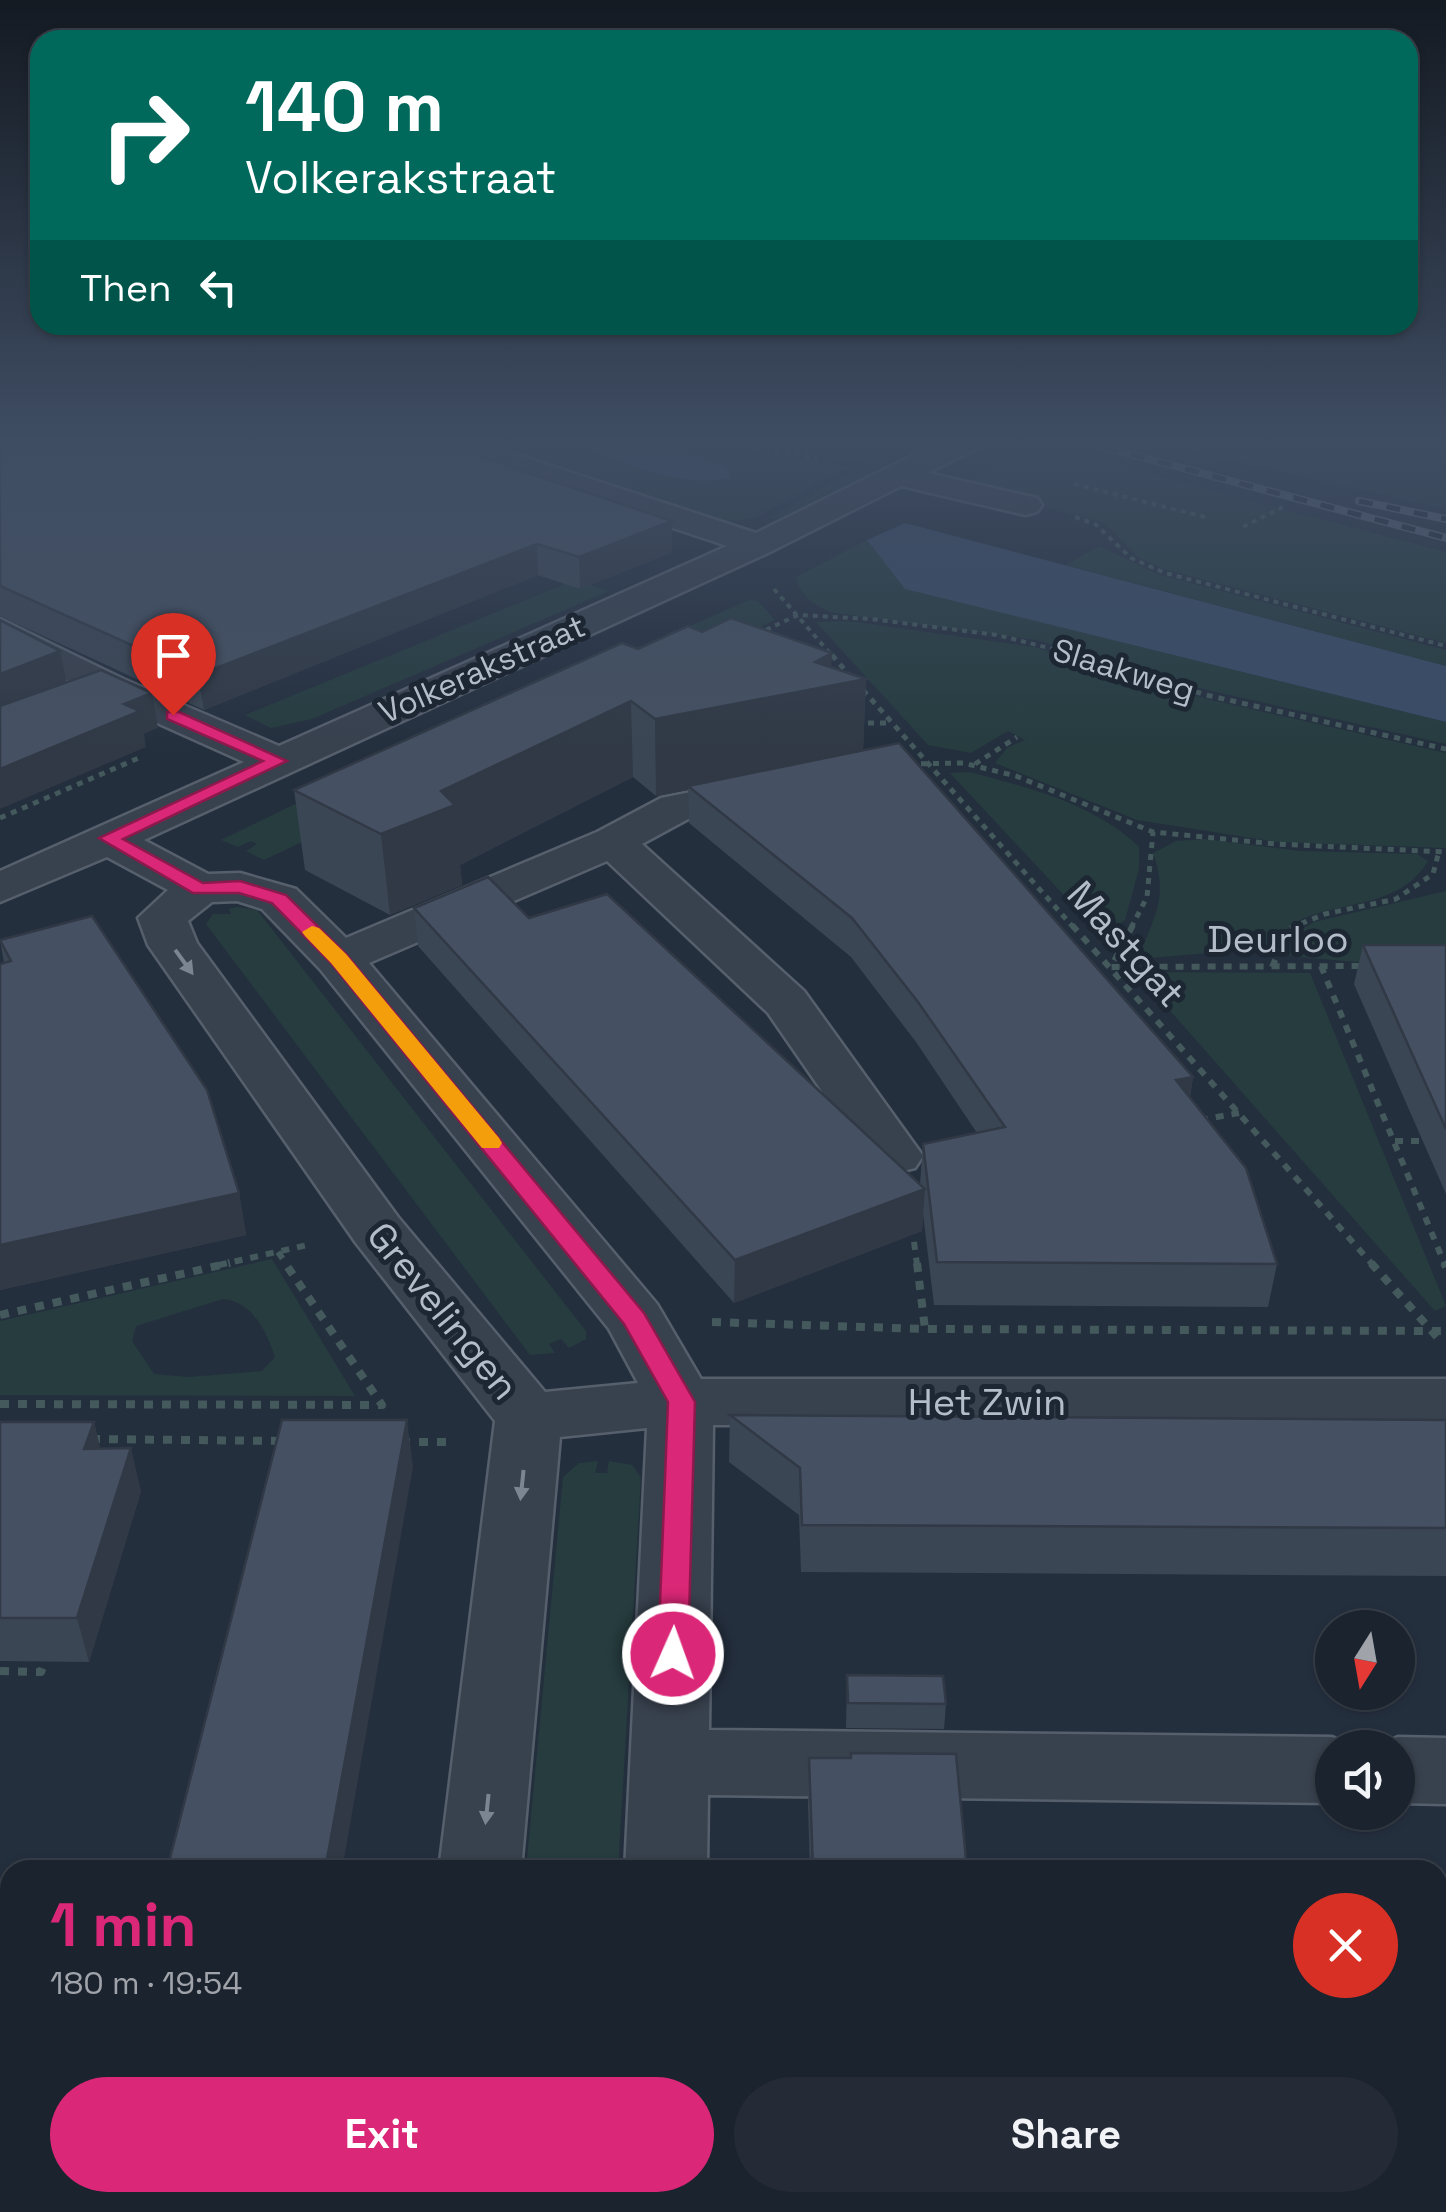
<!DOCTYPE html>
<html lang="en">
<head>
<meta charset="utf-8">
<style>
	body { margin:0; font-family:"Space Grotesk",sans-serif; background:#242b36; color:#f1f3f6; height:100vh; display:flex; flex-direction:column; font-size:38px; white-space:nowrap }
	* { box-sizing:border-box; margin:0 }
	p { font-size:32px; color:#a0a4aa }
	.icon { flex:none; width:55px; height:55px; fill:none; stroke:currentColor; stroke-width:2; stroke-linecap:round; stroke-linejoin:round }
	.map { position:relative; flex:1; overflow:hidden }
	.drawer { position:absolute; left:0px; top:1860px; width:1448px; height:352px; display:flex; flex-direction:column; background:#1b232e; border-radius:30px 30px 0 0; box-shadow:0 2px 8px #0004,0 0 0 2px #39404a }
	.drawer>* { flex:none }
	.guide { position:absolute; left:30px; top:30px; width:1388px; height:305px; border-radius:30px; box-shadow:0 2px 8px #0004,0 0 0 2px #39404a; background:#00695c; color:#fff; overflow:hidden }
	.needle { width:65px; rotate:191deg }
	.buttons { position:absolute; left:1315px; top:1610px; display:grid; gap:20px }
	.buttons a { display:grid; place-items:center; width:100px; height:100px; border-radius:50%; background:#1b232e; box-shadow:0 2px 8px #0004,0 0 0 2px #39404a; font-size:50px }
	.pin { position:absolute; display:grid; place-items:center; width:85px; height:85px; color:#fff; margin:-102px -42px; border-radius:50% 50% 50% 0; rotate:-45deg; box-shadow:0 0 10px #0007 }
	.pin .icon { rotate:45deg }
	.me { position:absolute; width:110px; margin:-55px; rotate:2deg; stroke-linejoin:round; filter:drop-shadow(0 0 8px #0008) }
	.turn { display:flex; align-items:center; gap:35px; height:210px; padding:0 50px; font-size:45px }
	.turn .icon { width:130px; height:130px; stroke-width:2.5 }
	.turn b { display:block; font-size:70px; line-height:85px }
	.then { display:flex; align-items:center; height:95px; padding:0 50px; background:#0003; gap:20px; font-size:38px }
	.round { display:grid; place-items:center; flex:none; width:105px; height:105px; border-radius:52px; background:#242b36 }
	.summary { display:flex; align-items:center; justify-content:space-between; height:170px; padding:0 50px }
	h1 { font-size:60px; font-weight:700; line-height:75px; color:#db2777 }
	.primary-button { display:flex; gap:20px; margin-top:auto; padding:20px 50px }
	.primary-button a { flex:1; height:115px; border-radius:60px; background:#db2777; color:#fff; font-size:40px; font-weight:700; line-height:115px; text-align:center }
	.primary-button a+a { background:#242b36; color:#f1f3f6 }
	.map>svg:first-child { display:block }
</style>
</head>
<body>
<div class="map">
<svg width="1446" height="2212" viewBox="0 0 1446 2212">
	<rect width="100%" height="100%" fill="#242f3e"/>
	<g fill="#263c3f" fill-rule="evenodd">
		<polygon points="467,440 562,440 679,480 724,465 646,440 694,440 848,467 755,518 734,521 731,527"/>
		<polygon points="724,440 895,440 857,461"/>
		<polygon points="1041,440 1178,482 1446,552 1446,643 1163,569 1138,557 1105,523 958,485"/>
		<polygon points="1143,440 1446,440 1446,509"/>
		<polygon points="858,468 877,472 791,518 782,521 768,518"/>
		<path d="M867,540L906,589L1446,722V744L1181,684L1037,640L834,613C818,609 797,593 796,577Z"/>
		<polygon points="1099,546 1160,575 1446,650 1446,666 1066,565"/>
		<polygon points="575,580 609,591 312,719 271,728 245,715"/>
		<polygon points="749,600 758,601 775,620 264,860 246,851 257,844 251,841 238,847 221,840 383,761"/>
		<polygon points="848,621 1034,647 1211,700 1446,753 1446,848 1276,842 1137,820 995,763 1007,748 1025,740 1008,731 971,753 928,745 816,622"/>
		<path d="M969,772C1027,787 1095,804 1139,847V869L1125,920L1101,935L950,773Z"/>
		<path d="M1204,839L1300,851L1417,854L1428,861C1400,908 1344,900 1300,920C1287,926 1275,943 1264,953L1232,951L1138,959C1154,916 1169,899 1153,853L1176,841Z"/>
		<path d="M1446,891V955L1356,962L1290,956C1290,937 1298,931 1314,922Z"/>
		<polygon points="237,907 257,910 586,1331 586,1339 569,1348 561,1339 549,1344 555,1353 530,1355 206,924 213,914 231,914 229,909"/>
		<polygon points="1136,972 1310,973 1446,1306 1435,1311"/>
		<path d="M272,1259L355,1396L0,1395V1321ZM223,1299C253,1302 266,1331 275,1357L262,1371L189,1377L154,1374L132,1341L136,1326Z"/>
		<polygon points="598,1461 595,1473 607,1473 609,1461 632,1465 641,1477 618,1870 526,1870 563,1477 579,1463"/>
	</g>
	<g fill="#394c67">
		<path d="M562,440H646L724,465L730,472L729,478C673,489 615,458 562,440Z"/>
		<polygon points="905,523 1446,666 1446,722 905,589 867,540"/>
	</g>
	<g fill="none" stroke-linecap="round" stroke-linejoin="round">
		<defs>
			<g id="minor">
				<path d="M425,440H472L756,533L944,440H984L980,447L928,473L1037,498L1042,505L1037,512L1025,515L901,486L770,552L144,840L208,874L240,873L296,889L346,938L597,832L661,798L760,778L775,782L782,791L775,800L690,818L642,844L804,991L923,1156L915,1168L895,1173L875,1168L768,1013L607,861L369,963L657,1304L701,1379H1446V1425H713L709,1730L1332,1737L1360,1748H1332V1803L708,1795L707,1870H625L647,1428L560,1437L521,1870H439L495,1421L356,1243L148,945L138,918L168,890L107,857L0,902V871L244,762L95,695L0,645V619L123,679L279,746L727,546L429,447ZM237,901L262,909L320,969L609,1329L638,1383L545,1392L398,1217L197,943L188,921L212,902Z"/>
				<polygon points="1398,1737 1446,1738 1446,1804 1398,1803 1398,1748 1370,1748"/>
				<polygon points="397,2202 491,2202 490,2212 396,2212"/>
				<polygon points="610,2202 704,2202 703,2212 609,2212"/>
			</g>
		</defs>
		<use href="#minor" stroke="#565f6c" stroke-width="5"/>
		<g stroke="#44595c" stroke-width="4" stroke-dasharray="5 5" stroke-linecap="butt">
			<polyline points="706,440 818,458"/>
			<polyline points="1074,484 1209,518"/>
			<polyline points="1075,517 1095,524 1131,558 1165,573 1446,646"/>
			<polyline points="1243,527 1283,507"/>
			<polyline points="774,589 834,658"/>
			<polyline points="757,634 798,615 871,619 997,635 1089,658"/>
		</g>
		<g stroke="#44595c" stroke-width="5" stroke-dasharray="6 6" stroke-linecap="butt">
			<polyline points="832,655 851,677"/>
			<polyline points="1081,655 1206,695 1446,749"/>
			<polyline points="863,690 1074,928"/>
			<polyline points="856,723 891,723"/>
			<polyline points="909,764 963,763 1016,776 1153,832 1276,844 1446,852"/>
			<polyline points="975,764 1017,737"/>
			<polyline points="0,818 141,757"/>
			<polyline points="1131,928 1147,897 1153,832"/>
			<polyline points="1290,928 1325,914 1396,899 1433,874 1439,851"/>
		</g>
		<g stroke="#44595c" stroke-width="6" stroke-dasharray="8 8" stroke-linecap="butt">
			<polyline points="1072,925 1373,1265"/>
			<polyline points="1133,925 1111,967 1365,966"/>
			<polyline points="1321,966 1445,1265"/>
			<polyline points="1272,967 1290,927 1295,925"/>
			<polyline points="1200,1120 1239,1113"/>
			<polyline points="1395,1141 1446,1141"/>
			<polyline points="912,1226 917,1265"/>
			<polyline points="278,1252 287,1265"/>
			<polyline points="219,1265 312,1244"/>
		</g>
		<g stroke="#44595c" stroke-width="8" stroke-dasharray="9 9" stroke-linecap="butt">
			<polyline points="917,1263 925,1329"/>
			<polyline points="1371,1263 1439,1339"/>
			<polyline points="1444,1263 1446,1267"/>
			<polyline points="0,1315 230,1263"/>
			<polyline points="712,1322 925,1329 1446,1331"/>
			<polyline points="0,1404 382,1405 285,1263"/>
			<polyline points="91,1439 284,1441"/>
			<polyline points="401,1442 454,1442"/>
			<polyline points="0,1671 41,1672 47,1656"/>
		</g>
		<use href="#minor" fill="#38414e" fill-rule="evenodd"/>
		<defs>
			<g id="rail">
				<polyline points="1077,440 1446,538"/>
				<polyline points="1359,501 1446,519"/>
			</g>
		</defs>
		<use href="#rail" stroke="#5a6575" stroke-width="8"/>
		<use href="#rail" stroke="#1d2633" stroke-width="5" stroke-dasharray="14" stroke-linecap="butt"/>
	</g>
	<g fill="#3b4654">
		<polygon points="0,440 672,552 580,589 538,575 204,710 0,616"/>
		<polygon points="702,632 831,667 866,679 863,750 1193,1077 1190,1097 1277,1264 1268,1307 934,1305 923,1214 922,1231 734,1303 418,946 414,908 529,918 920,1184 923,1144 977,1133 916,1042 851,957 689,823 688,790 656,796 633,777 460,865 462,885 390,915 305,870 294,790 638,649"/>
		<polygon points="0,940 239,1193 246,1235 0,1290 0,964 4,963"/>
		<polygon points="1363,945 1446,945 1446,1194 1354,984"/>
		<polygon points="730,1415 1446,1420 1446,1576 801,1572 799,1515 729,1462"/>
		<polygon points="0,1422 94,1422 100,1449 141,1491 89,1662 0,1661"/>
		<polygon points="847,1675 946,1704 944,1729 846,1728"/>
		<polygon points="809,1758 967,1870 810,1870 808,1806"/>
		<polygon points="1196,2202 1438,2202 1446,2212 1198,2212"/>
	</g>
	<g fill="#303945">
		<polygon points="672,521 672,552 580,589 579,557"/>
		<polygon points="537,544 538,575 204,710 198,675"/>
		<polygon points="60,651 67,685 0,712 0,674"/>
		<polygon points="832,653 830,686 866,679 863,754 688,786 688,790 656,796 655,719 815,662"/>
		<polygon points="152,693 158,728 144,734 146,747 0,809 0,769 124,704"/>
		<polygon points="631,701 633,777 460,865 462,885 390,915 381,834 441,791"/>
		<polygon points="1193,1077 1186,1118 1176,1080"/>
		<polygon points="925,1189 922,1231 734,1303 735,1260"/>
		<polygon points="239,1193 246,1235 0,1290 0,1245"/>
		<polygon points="407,1420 413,1467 342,1870 325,1870"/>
		<polygon points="94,1422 104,1464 84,1449"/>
		<polygon points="131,1448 141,1491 89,1662 77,1618"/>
	</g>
	<g fill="#455162" stroke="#303945" stroke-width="2.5">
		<polygon points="0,440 342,440 360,447 382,440 430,440 672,521 579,557 537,544 198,675 0,586"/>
		<polygon points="731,618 832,653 815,662 866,679 655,719 631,701 441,791 455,805 381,834 294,790 622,643 638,649 688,626 702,632"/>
		<polygon points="0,620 60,651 0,674"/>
		<polygon points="101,670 152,693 124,704 140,711 0,769 0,706"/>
		<polygon points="899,743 1193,1077 1176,1080 1246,1168 1277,1264 937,1262 923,1144 1005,1127 918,1002 852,918 688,786"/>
		<polygon points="488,877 529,918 607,894 925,1189 735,1260 414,908"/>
		<polygon points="92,916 207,1090 239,1193 0,1245 0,964 11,961 0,940"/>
		<polygon points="1363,945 1446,945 1446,1129"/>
		<polygon points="730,1415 1446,1420 1446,1528 802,1525 800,1468"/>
		<polygon points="282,1420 407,1420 325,1870 167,1870"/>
		<polygon points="0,1422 94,1422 84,1449 131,1448 77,1618 0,1618"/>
		<polygon points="847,1675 943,1676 946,1704 848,1703"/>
		<polygon points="851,1753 956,1754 967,1870 813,1870 809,1758 851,1758"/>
		<polygon points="1438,2138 1446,2139 1446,2212 1218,2212 1216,2202 1438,2202"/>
		<polygon points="823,2202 1000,2202 1001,2212 824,2212"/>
	</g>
	<defs><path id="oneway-solid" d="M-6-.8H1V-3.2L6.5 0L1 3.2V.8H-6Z" transform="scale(2.5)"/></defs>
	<g fill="#7c8592">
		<use href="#oneway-solid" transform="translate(184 962) rotate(54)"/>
		<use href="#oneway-solid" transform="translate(522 1485) rotate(96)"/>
		<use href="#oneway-solid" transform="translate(487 1809) rotate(96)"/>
	</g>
	<linearGradient id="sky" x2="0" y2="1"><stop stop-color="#141a22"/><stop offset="0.59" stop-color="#3f4d63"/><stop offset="1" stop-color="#3f4d63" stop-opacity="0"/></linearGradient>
	<rect width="1446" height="750" fill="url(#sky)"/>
	<polygon fill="#db2777" stroke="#8e194d" stroke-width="2.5" points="167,712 179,712 287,761 123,839 203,883 240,881 286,895 346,954 644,1313 695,1402 688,1654 684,1663 673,1667 662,1663 658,1654 668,1402 624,1324 331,963 272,903 239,893 193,893 99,838 263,761 167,719"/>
	<polygon fill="#f59e0b" points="312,926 319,928 346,954 499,1138 502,1143 499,1148 482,1148 331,963 305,936 302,932"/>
	<g text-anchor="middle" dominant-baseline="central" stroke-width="10" stroke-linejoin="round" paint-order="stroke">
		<g font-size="32" fill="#b4bcc9" stroke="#1d2633">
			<text transform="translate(482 669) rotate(-24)">Volkerakstraat</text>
			<text transform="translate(1124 670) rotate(17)">Slaakweg</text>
		</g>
		<g font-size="38" fill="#b4bcc9" stroke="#1d2633">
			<text x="1278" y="939">Deurloo</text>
			<text transform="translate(1126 944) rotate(48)">Mastgat</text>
			<text transform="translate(443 1311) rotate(51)">Grevelingen</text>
			<text x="987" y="1402">Het Zwin</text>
		</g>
	</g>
</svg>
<div class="buttons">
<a><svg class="needle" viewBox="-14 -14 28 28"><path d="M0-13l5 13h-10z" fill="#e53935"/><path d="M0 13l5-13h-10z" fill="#a0a4aa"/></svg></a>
<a><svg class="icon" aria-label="sound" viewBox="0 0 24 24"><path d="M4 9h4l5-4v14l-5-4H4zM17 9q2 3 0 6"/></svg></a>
</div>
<div class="pin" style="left:173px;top:715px;background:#d93025"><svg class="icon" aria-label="arrive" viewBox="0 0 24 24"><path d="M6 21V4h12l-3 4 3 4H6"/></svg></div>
<svg class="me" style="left:673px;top:1654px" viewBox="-20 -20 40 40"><circle r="17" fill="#db2777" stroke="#fff" stroke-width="3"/><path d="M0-11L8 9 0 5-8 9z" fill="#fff"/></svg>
<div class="guide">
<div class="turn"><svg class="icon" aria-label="right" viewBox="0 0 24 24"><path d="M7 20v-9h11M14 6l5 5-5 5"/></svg><div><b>140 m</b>Volkerakstraat</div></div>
<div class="then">Then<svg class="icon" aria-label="left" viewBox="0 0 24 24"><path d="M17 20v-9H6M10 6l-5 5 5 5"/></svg></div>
</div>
<section class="drawer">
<div class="summary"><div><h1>1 min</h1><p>180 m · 19:54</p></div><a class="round" style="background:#d93025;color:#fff"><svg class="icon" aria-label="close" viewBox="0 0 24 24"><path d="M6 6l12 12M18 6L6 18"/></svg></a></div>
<div class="primary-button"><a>Exit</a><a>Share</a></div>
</section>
</div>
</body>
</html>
